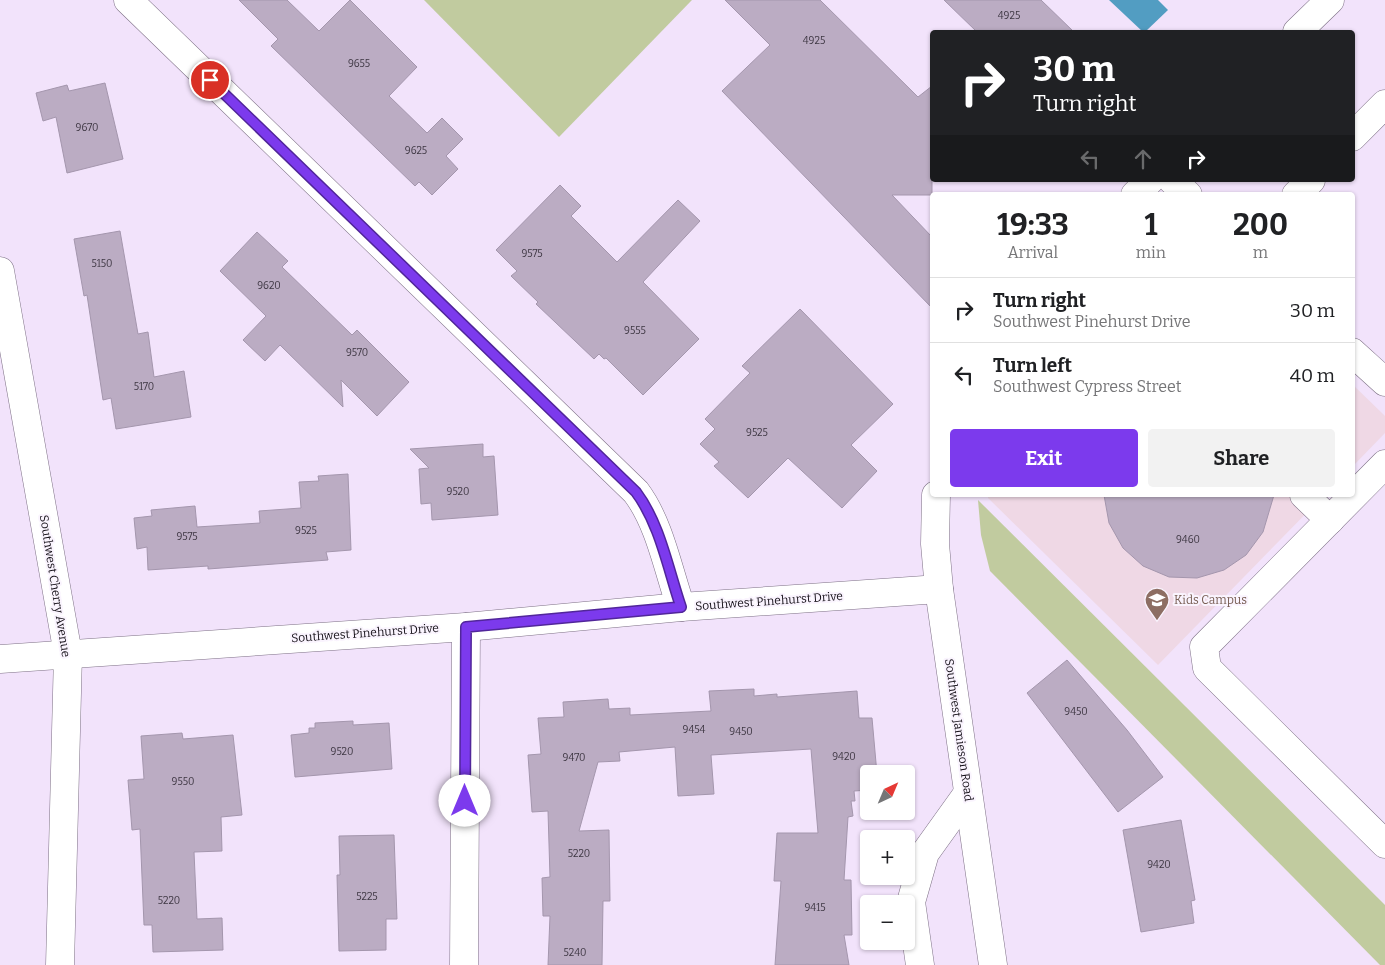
<!DOCTYPE html>
<html lang="en">
<head>
<meta charset="utf-8">
<style>
	body { margin:0; font-family:Bitter,serif; background:#f2f2f2; color:#202124; height:100vh; display:flex; flex-direction:column; font-size:19px; white-space:nowrap }
	* { box-sizing:border-box; margin:0 }
	p { font-size:16px; color:#757577 }
	.icon { flex:none; width:28px; height:28px; fill:none; stroke:currentColor; stroke-width:2; stroke-linecap:round; stroke-linejoin:round }
	.map { position:relative; flex:1; overflow:hidden }
	.side { position:absolute; left:930px; top:192px; width:425px; height:305px; display:flex; flex-direction:column; background:#fff; border-radius:5px; box-shadow:0 1px 4px #0004 }
	.side>* { flex:none }
	.hud { position:absolute; left:930px; top:30px; width:425px; height:152px; border-radius:5px; box-shadow:0 1px 4px #0004; background:#202124; color:#fff; overflow:hidden }
	.needle { width:32px; rotate:44deg }
	.fabs { position:absolute; left:860px; top:765px; display:grid; gap:10px }
	.fabs a { display:grid; place-items:center; width:55px; height:55px; border-radius:5px; background:#fff; box-shadow:0 1px 4px #0004; font-size:25px }
	.pin { position:absolute; display:grid; place-items:center; width:42px; height:42px; color:#fff; margin:-21px; border:2px solid #fff; border-radius:50%; box-shadow:0 1px 5px #0007 }
	.me { position:absolute; width:55px; margin:-28px; rotate:0deg; stroke-linejoin:round; filter:drop-shadow(0 0 4px #0008) }
	.turn { display:flex; align-items:center; gap:18px; height:105px; padding:0 20px; font-size:22px }
	.turn .icon { width:65px; height:65px; stroke-width:2.5 }
	.turn b { display:block; font-size:35px; line-height:42px }
	.lanes { display:flex; align-items:center; height:48px; padding:0 20px; background:#0003; justify-content:center; gap:25px; direction:ltr }
	.lanes .off { opacity:.35 }
	.eta { display:flex; justify-content:space-evenly; align-items:center; height:85px; text-align:center }
	.eta b { font-size:30px; font-weight:700; line-height:35px }
	.cta { display:flex; gap:10px; margin-top:auto; padding:10px 20px }
	.cta a { flex:1; height:58px; border-radius:5px; background:#7c3aed; color:#fff; font-size:20px; font-weight:700; line-height:58px; text-align:center }
	.cta a+a { background:#f2f2f2; color:#202124 }
	ul { padding:0; list-style:none }
	li { display:flex; align-items:center; gap:15px; height:65px; padding:0 20px; border-top:1px solid #e0e0e0 }
	li div { flex:1 }
	li b { display:block; font-size:19px }
	li em { font-style:normal }
	.map>svg:first-child { display:block }
</style>
</head>
<body>
<div class="map">
<svg width="1385" height="965" viewBox="0 0 1385 965">
	<rect width="100%" height="100%" fill="#f2e3fb"/>
	<g fill="#efd8e5">
		<polygon points="1352,384 1385,416 1385,433 1353,466"/>
		<polygon points="988,495 1324,495 1158,665 988,498"/>
	</g>
	<g fill="#c1cb9f">
		<polygon points="424,0 692,0 559,137"/>
		<polygon points="978,500 1385,905 1385,965 1380,965 990,571 981,535"/>
	</g>
	<polygon fill="#529dc2" points="1109,0 1158,0 1168,10 1145,32 1143,32"/>
	<g fill="#bbacc3" stroke="#a496ad">
		<polygon points="239,0 287,0 319,31 350,0 417,67 389,96 427,133 442,118 463,139 446,156 458,169 432,195 419,182 415,186 271,46 278,39"/>
		<polygon points="725,0 820,0 918,97 932,86 932,195 892,195 932,237 932,308 722,91 770,45"/>
		<polygon points="944,0 1041,0 1074,32 977,32"/>
		<polygon points="105,83 123,159 67,173 56,117 43,121 36,93 67,85 69,91"/>
		<polygon points="560,185 581,206 571,216 617,262 678,200 700,221 643,282 699,339 643,395 606,358 604,359 599,354 594,359 536,304 538,302 511,276 517,271 496,250"/>
		<polygon points="120,231 138,334 148,332 154,377 184,371 191,417 116,429 111,398 103,400 87,295 84,296 74,239"/>
		<polygon points="257,232 288,261 282,267 352,335 357,330 409,382 377,416 341,380 343,407 280,345 265,361 243,340 266,316 220,271"/>
		<polygon points="800,309 893,404 851,445 877,471 842,508 788,458 748,498 714,466 719,462 700,444 715,429 705,419 750,373 742,366"/>
		<polygon points="483,444 483,457 494,456 498,515 432,520 431,503 421,504 419,469 429,468 410,449"/>
		<polygon points="348,474 351,550 326,552 328,560 208,569 208,566 148,570 147,547 137,549 134,518 152,516 151,510 195,506 197,527 260,523 259,511 301,508 299,482 319,481 318,476"/>
		<polygon points="1104,495 1274,495 1263,532 1246,555 1224,570 1197,578 1169,577 1143,566 1123,548 1109,523"/>
		<polygon points="1067,660 1127,730 1163,777 1118,812 1027,693"/>
		<polygon points="754,689 754,696 777,694 777,697 857,691 859,718 872,718 877,774 869,774 869,790 854,791 855,801 851,801 853,816 848,817 844,880 851,880 852,935 844,935 849,965 775,965 781,881 774,881 777,833 818,833 811,749 711,755 714,794 678,796 675,747 619,752 620,761 598,762 579,831 609,830 610,901 603,901 602,965 548,965 550,916 543,916 542,878 550,877 548,811 532,812 528,755 541,754 538,718 564,717 563,702 608,699 609,709 630,708 630,715 711,711 709,691"/>
		<polygon points="353,721 353,725 389,723 392,769 295,777 291,735 309,733 309,728 315,728 315,723"/>
		<polygon points="182,733 183,739 233,735 242,815 221,817 222,851 194,852 197,919 222,918 223,950 153,952 152,925 144,925 140,829 132,830 128,780 144,779 141,736"/>
		<polygon points="1181,820 1195,900 1191,901 1194,923 1141,932 1123,830"/>
		<polygon points="394,835 397,919 386,919 386,950 339,951 337,875 340,875 339,836"/>
	</g>
	<g fill="none" stroke-linecap="round" stroke-linejoin="round">
		<defs>
			<g id="minor">
				<path d="M128,0L636,492C660,524 668,570 681,607"/>
				<polyline points="1297,32 1330,0"/>
				<polyline points="1352,137 1385,104"/>
				<polyline points="1172,180 1188,195"/>
				<polyline points="1135,195 1150,180"/>
				<polyline points="1296,195 1311,180"/>
				<polyline points="0,271 68,654 60,965"/>
				<polyline points="1352,352 1385,382"/>
				<polyline points="1385,464 1204,647 1207,668 1385,844"/>
				<polyline points="936,495 935,544 939,589 993,965"/>
				<polyline points="1304,495 1330,520"/>
				<polyline points="0,659 466,627 681,607 939,589"/>
				<polyline points="464,965 466,627"/>
				<polyline points="920,965 911,902 925,853 968,793"/>
			</g>
		</defs>
		<use href="#minor" stroke="#7e7186" stroke-width="29"/>
		<use href="#minor" stroke="#fff" stroke-width="28"/>
	</g>
	<g fill="none" stroke-linecap="round" stroke-linejoin="round">
		<defs>
			<path id="route" d="M210,80L636,492C660,524 668,569 681,607L466,627L465,801"/>
		</defs>
		<use href="#route" stroke="#51269a" stroke-width="12"/>
		<use href="#route" stroke="#7c3aed" stroke-width="9"/>
	</g>
	<defs>
		<symbol id="school-pin" viewBox="-11 -11 22 30"><path d="M0 17L-7.5 6A9.5 9.5 0 1 1 7.5 6Z" fill="#8d6e63" stroke="#faf4fe"/><path d="M0-5L7-2L0 1L-7-2ZM-4 1L0 2.5L4 1V4Q0 6-4 4Z" fill="#fff"/></symbol>
	</defs>
	<g fill-rule="evenodd">
		<use href="#school-pin" x="1143" y="586" width="28" height="38"/>
	</g>
	<g text-anchor="middle" dominant-baseline="central" stroke-width="4" stroke-linejoin="round" paint-order="stroke">
		<g font-size="10" fill="#3e3743">
			<text x="1009" y="16">4925</text>
			<text x="814" y="41">4925</text>
			<text x="359" y="64">9655</text>
			<text x="87" y="128">9670</text>
			<text x="416" y="151">9625</text>
			<text x="532" y="254">9575</text>
			<text x="102" y="264">5150</text>
			<text x="269" y="286">9620</text>
			<text x="635" y="331">9555</text>
			<text x="357" y="353">9570</text>
			<text x="144" y="387">5170</text>
			<text x="757" y="433">9525</text>
			<text x="458" y="492">9520</text>
			<text x="306" y="531">9525</text>
			<text x="187" y="537">9575</text>
			<text x="1188" y="540">9460</text>
			<text x="1076" y="712">9450</text>
			<text x="694" y="730">9454</text>
			<text x="741" y="732">9450</text>
			<text x="342" y="752">9520</text>
			<text x="844" y="757">9420</text>
			<text x="574" y="758">9470</text>
			<text x="183" y="782">9550</text>
			<text x="579" y="854">5220</text>
			<text x="1159" y="865">9420</text>
			<text x="367" y="897">5225</text>
			<text x="169" y="901">5220</text>
			<text x="815" y="908">9415</text>
			<text x="575" y="953">5240</text>
		</g>
		<g font-size="12" fill="#151018" stroke="#faf4fe">
			<text transform="translate(55 586) rotate(81)">Southwest Cherry Avenue</text>
			<text transform="translate(769 601) rotate(-4)">Southwest Pinehurst Drive</text>
			<text transform="translate(365 633) rotate(-4)">Southwest Pinehurst Drive</text>
			<text transform="translate(959 730) rotate(82)">Southwest Jamieson Road</text>
		</g>
		<g font-size="12" fill="#785e54" stroke="#faf4fe" text-anchor="start">
			<text x="1174" y="600">Kids Campus</text>
		</g>
	</g>
</svg>
<div class="fabs">
<a><svg class="needle" viewBox="-14 -14 28 28"><path d="M0-13l5 13h-10z" fill="#e53935"/><path d="M0 13l5-13h-10z" fill="#757577"/></svg></a>
<a>+</a>
<a>−</a>
</div>
<div class="pin" style="left:210px;top:80px;background:#d93025"><svg class="icon" aria-label="arrive" viewBox="0 0 24 24"><path d="M6 21V4h12l-3 4 3 4H6"/></svg></div>
<svg class="me" style="left:465px;top:801px" viewBox="-20 -20 40 40"><circle r="19" fill="#fff"/><path d="M0-13L10 11 0 6-10 11z" fill="#7c3aed"/></svg>
<div class="hud">
<div class="turn"><svg class="icon" aria-label="right" viewBox="0 0 24 24"><path d="M7 20v-9h11M14 6l5 5-5 5"/></svg><div><b>30 m</b>Turn right</div></div>
<div class="lanes"><svg class="icon off" aria-label="left" viewBox="0 0 24 24"><path d="M17 20v-9H6M10 6l-5 5 5 5"/></svg><svg class="icon off" aria-label="ahead" viewBox="0 0 24 24"><path d="M12 20V5M6 11l6-6 6 6"/></svg><svg class="icon" aria-label="right" viewBox="0 0 24 24"><path d="M7 20v-9h11M14 6l5 5-5 5"/></svg></div>
</div>
<section class="side">
<div class="eta">
<div><b>19:33</b><p>Arrival</p></div>
<div><b>1</b><p>min</p></div>
<div><b>200</b><p>m</p></div>
</div>
<ul>
<li><svg class="icon" aria-label="right" viewBox="0 0 24 24"><path d="M7 20v-9h11M14 6l5 5-5 5"/></svg><div><b>Turn right</b><p>Southwest Pinehurst Drive</p></div><em>30 m</em></li>
<li><svg class="icon" aria-label="left" viewBox="0 0 24 24"><path d="M17 20v-9H6M10 6l-5 5 5 5"/></svg><div><b>Turn left</b><p>Southwest Cypress Street</p></div><em>40 m</em></li>
</ul>
<div class="cta"><a>Exit</a><a>Share</a></div>
</section>
</div>
</body>
</html>
